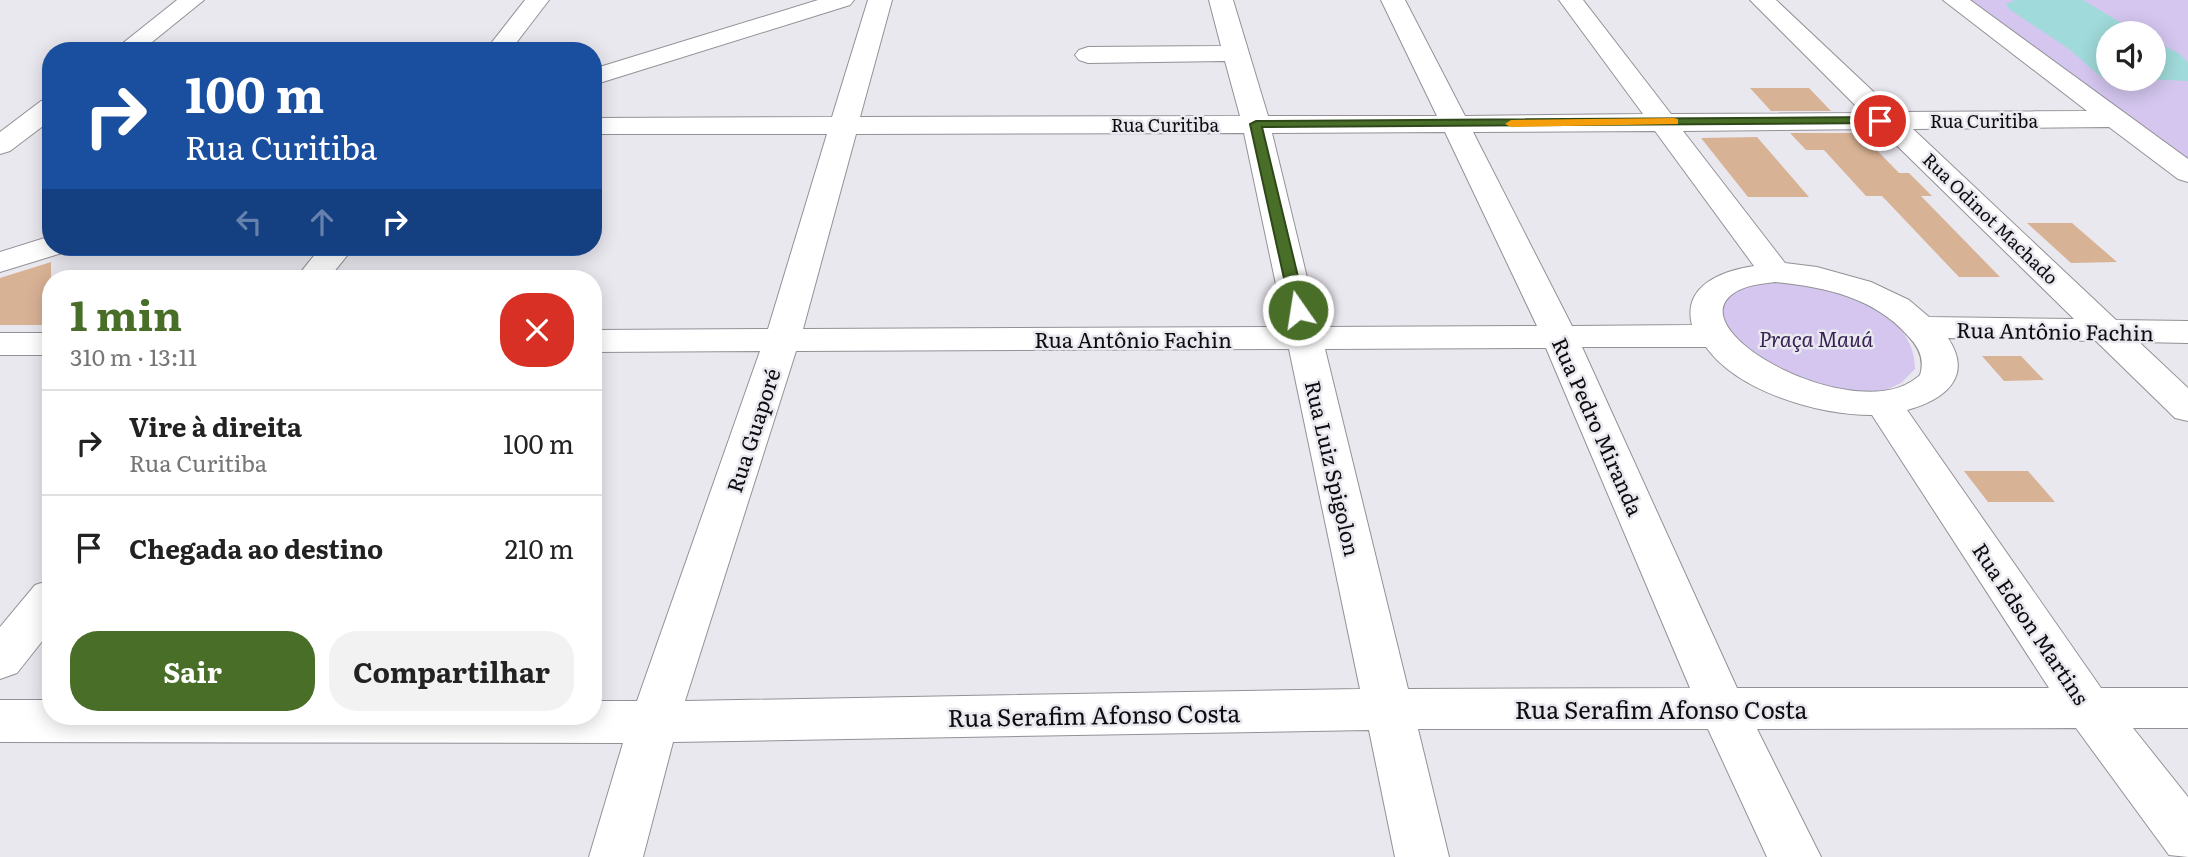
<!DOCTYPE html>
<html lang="pt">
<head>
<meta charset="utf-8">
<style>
	body { margin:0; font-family:Literata,serif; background:#f2f2f2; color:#222; height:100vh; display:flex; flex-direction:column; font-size:26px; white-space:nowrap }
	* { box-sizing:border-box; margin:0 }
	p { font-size:23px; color:#767676 }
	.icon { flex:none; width:38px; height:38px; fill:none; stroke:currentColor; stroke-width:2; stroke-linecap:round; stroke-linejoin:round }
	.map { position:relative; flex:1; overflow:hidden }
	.sheet { position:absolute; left:42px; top:270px; width:560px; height:455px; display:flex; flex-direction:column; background:#fff; border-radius:28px; box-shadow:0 4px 18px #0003 }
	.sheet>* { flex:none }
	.banner { position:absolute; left:42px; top:42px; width:560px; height:214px; border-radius:28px; box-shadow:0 4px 18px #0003; background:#1a4fa0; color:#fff; overflow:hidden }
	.buttons { position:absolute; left:2096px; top:21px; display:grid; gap:14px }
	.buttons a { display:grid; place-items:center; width:70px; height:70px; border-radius:50%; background:#fff; box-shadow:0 4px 18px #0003; font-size:35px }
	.pin { position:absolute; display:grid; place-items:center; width:60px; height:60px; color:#fff; margin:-30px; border:4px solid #fff; border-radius:50%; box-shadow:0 2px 7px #0007 }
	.me { position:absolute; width:77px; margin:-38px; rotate:347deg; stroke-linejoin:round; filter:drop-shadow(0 0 5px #0008) }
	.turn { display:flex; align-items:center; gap:24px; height:147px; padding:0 28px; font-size:32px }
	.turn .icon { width:91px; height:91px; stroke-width:2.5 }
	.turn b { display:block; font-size:49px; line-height:60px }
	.lanes { display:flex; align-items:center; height:66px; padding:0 28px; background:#0003; justify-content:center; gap:35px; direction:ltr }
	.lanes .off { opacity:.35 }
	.round { display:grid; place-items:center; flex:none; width:74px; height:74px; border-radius:28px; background:#f2f2f2 }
	.overview { display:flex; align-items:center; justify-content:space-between; height:119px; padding:0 28px }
	h1 { font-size:42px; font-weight:700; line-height:52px; color:#496e28 }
	.cta { display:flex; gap:14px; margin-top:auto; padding:14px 28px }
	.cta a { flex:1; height:80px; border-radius:28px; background:#496e28; color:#fff; font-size:28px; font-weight:700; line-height:80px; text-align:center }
	.cta a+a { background:#f2f2f2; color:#222 }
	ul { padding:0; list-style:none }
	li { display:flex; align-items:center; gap:21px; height:105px; padding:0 28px; border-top:2px solid #e0e0e0 }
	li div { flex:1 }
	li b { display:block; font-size:26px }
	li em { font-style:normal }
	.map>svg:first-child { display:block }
</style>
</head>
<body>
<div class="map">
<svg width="2188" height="857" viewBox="0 0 2188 857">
	<rect width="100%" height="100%" fill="#eae8ef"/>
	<g fill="#d4c6ef" fill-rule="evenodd">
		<path d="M1965,0H2188V162ZM2109,33H2154V79H2109Z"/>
		<path d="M1776,282C1825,285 1916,306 1915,369L1901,383L1886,390L1856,393L1779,376L1725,337L1718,307C1734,287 1751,285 1776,282Z"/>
	</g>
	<polygon fill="#a0dada" points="2015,0 2083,0 2138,33 2109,33 2109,79 2154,79 2154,41 2178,53 2188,62 2188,81 2101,77 2069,49 2009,9 2006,4"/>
	<g fill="#d8b295">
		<polygon points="1750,88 1809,88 1831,111 1771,111"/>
		<polygon points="1790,133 1860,133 1899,173 1909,173 1932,196 1921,196 2000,277 1959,277 1882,196 1866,196 1824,150 1806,150"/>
		<polygon points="1757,137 1809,197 1748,197 1701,138"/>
		<polygon points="2027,223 2072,223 2117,262 2071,263"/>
		<polygon points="51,262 51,325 0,325 0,278"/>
		<polygon points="1982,356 2021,356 2044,380 2004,381"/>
		<polygon points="1964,471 2028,471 2055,502 1988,502"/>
	</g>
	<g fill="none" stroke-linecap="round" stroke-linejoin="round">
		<defs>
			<g id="minor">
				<polygon points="177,0 204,0 141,51 113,51"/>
				<polygon points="525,0 549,0 510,51 485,51"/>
				<polygon points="818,0 854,0 850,5 593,85 593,69"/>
				<path d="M868,0H892L860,117L1240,116L1225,61L1088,63L1079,60L1075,55L1079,50L1088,47L1221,46L1209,0H1233L1268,116H1437L1381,0H1405L1465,116L1643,114L1559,0H1583L1671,114L1863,113L1750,0H1776L1895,112L2087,111L1943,0H1970L2188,159V182L2178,179L2109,127L1913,129L2116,320L2188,321V343L2139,342L2188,388V421L2175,418L2096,341L1948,338C1974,377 1944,400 1907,410L2101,688H2188V728H2133L2188,797V857L2169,855L2076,728L1757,729L1821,857H1767L1708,729H1418L1449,857H1395L1369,730L673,742L643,857H589L623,743L0,742V700H51V716H593V701H637L760,351L593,352V330L768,329L827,134H593V118L832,117ZM1880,129L2074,319L1929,317L1909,300L1871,282L1817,267L1785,263L1683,131ZM1655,131L1754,266C1721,271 1682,286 1692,325L1572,326L1473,132ZM1445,132L1537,326L1319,327L1272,133ZM1244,133L1285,327L803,329L856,134ZM1775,282C1824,287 1874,297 1908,336C1919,347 1925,359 1920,375C1862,431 1675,332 1734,293C1746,285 1761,284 1775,282ZM1582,347H1706C1738,392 1819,415 1872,415L2049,688H1737ZM1546,348L1690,688L1408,689L1325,349ZM1289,349L1360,689L685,701L796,351Z"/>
				<polygon points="51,99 51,120 10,151 0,154 0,132 41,101"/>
				<polygon points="51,236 51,247 67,247 62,253 0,272 0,252"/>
				<polygon points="321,247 354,247 329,278 296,278"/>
				<rect x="0" y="333" width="51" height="22"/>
				<polygon points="51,580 51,630 17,673 0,679 0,627 35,585"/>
			</g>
		</defs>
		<use href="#minor" stroke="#939197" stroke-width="2"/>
		<use href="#minor" fill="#fff" fill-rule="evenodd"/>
	</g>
	<polygon fill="#496e28" stroke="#2f481a" stroke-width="2" points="1880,117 1886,121 1884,123 1262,127 1306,310 1298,314 1291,310 1250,124 1256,121"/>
	<polygon fill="#f59e0b" points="1674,118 1678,119 1678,124 1511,127 1505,124 1511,120"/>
	<g text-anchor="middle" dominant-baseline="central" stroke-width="5" stroke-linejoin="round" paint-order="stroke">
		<g font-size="18" fill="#0d0c0f" stroke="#eae8ef">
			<text x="1984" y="120">Rua Curitiba</text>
			<text x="1165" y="124">Rua Curitiba</text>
			<text transform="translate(1991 218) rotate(44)">Rua Odinot Machado</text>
		</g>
		<g font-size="21" fill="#0d0c0f" stroke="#eae8ef">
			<text transform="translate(2055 330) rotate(1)">Rua Antônio Fachin</text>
			<text x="1133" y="338">Rua Antônio Fachin</text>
			<text transform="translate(1599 426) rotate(66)">Rua Pedro Miranda</text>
			<text transform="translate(752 430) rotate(-72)">Rua Guaporé</text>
			<text transform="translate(1334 468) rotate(77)">Rua Luiz Spigolon</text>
			<text transform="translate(2032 623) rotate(56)">Rua Edson Martins</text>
		</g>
		<g font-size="21" font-style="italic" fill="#372255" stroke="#eae8ef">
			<text x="1816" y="337">Praça Mauá</text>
		</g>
		<g font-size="24" fill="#0d0c0f" stroke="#eae8ef">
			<text x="1661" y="708">Rua Serafim Afonso Costa</text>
			<text transform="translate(1094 714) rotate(-1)">Rua Serafim Afonso Costa</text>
		</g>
	</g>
</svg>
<div class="buttons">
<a><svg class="icon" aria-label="sound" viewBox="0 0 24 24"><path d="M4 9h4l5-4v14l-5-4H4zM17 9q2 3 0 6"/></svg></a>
</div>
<div class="pin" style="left:1880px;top:121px;background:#d93025"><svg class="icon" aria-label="arrive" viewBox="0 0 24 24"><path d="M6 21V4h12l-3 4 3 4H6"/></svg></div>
<svg class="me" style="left:1298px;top:310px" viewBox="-20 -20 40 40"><circle r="17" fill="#496e28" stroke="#fff" stroke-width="3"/><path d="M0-11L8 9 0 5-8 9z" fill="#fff"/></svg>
<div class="banner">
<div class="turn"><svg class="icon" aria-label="right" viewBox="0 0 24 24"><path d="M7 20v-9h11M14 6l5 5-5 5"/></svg><div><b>100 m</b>Rua Curitiba</div></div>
<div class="lanes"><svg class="icon off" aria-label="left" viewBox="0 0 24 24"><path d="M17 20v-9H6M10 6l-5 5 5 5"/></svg><svg class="icon off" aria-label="ahead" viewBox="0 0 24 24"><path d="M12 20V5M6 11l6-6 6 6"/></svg><svg class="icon" aria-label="right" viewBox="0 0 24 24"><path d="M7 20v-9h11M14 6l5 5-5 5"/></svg></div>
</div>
<section class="sheet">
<div class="overview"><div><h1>1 min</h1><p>310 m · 13:11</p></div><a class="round" style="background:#d93025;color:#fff"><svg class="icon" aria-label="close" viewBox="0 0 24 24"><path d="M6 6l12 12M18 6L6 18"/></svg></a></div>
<ul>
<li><svg class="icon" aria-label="right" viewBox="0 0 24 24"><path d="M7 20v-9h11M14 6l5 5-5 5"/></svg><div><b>Vire à direita</b><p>Rua Curitiba</p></div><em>100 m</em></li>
<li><svg class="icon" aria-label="arrive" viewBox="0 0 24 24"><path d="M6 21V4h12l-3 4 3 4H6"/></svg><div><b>Chegada ao destino</b></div><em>210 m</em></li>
</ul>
<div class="cta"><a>Sair</a><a>Compartilhar</a></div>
</section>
</div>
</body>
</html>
